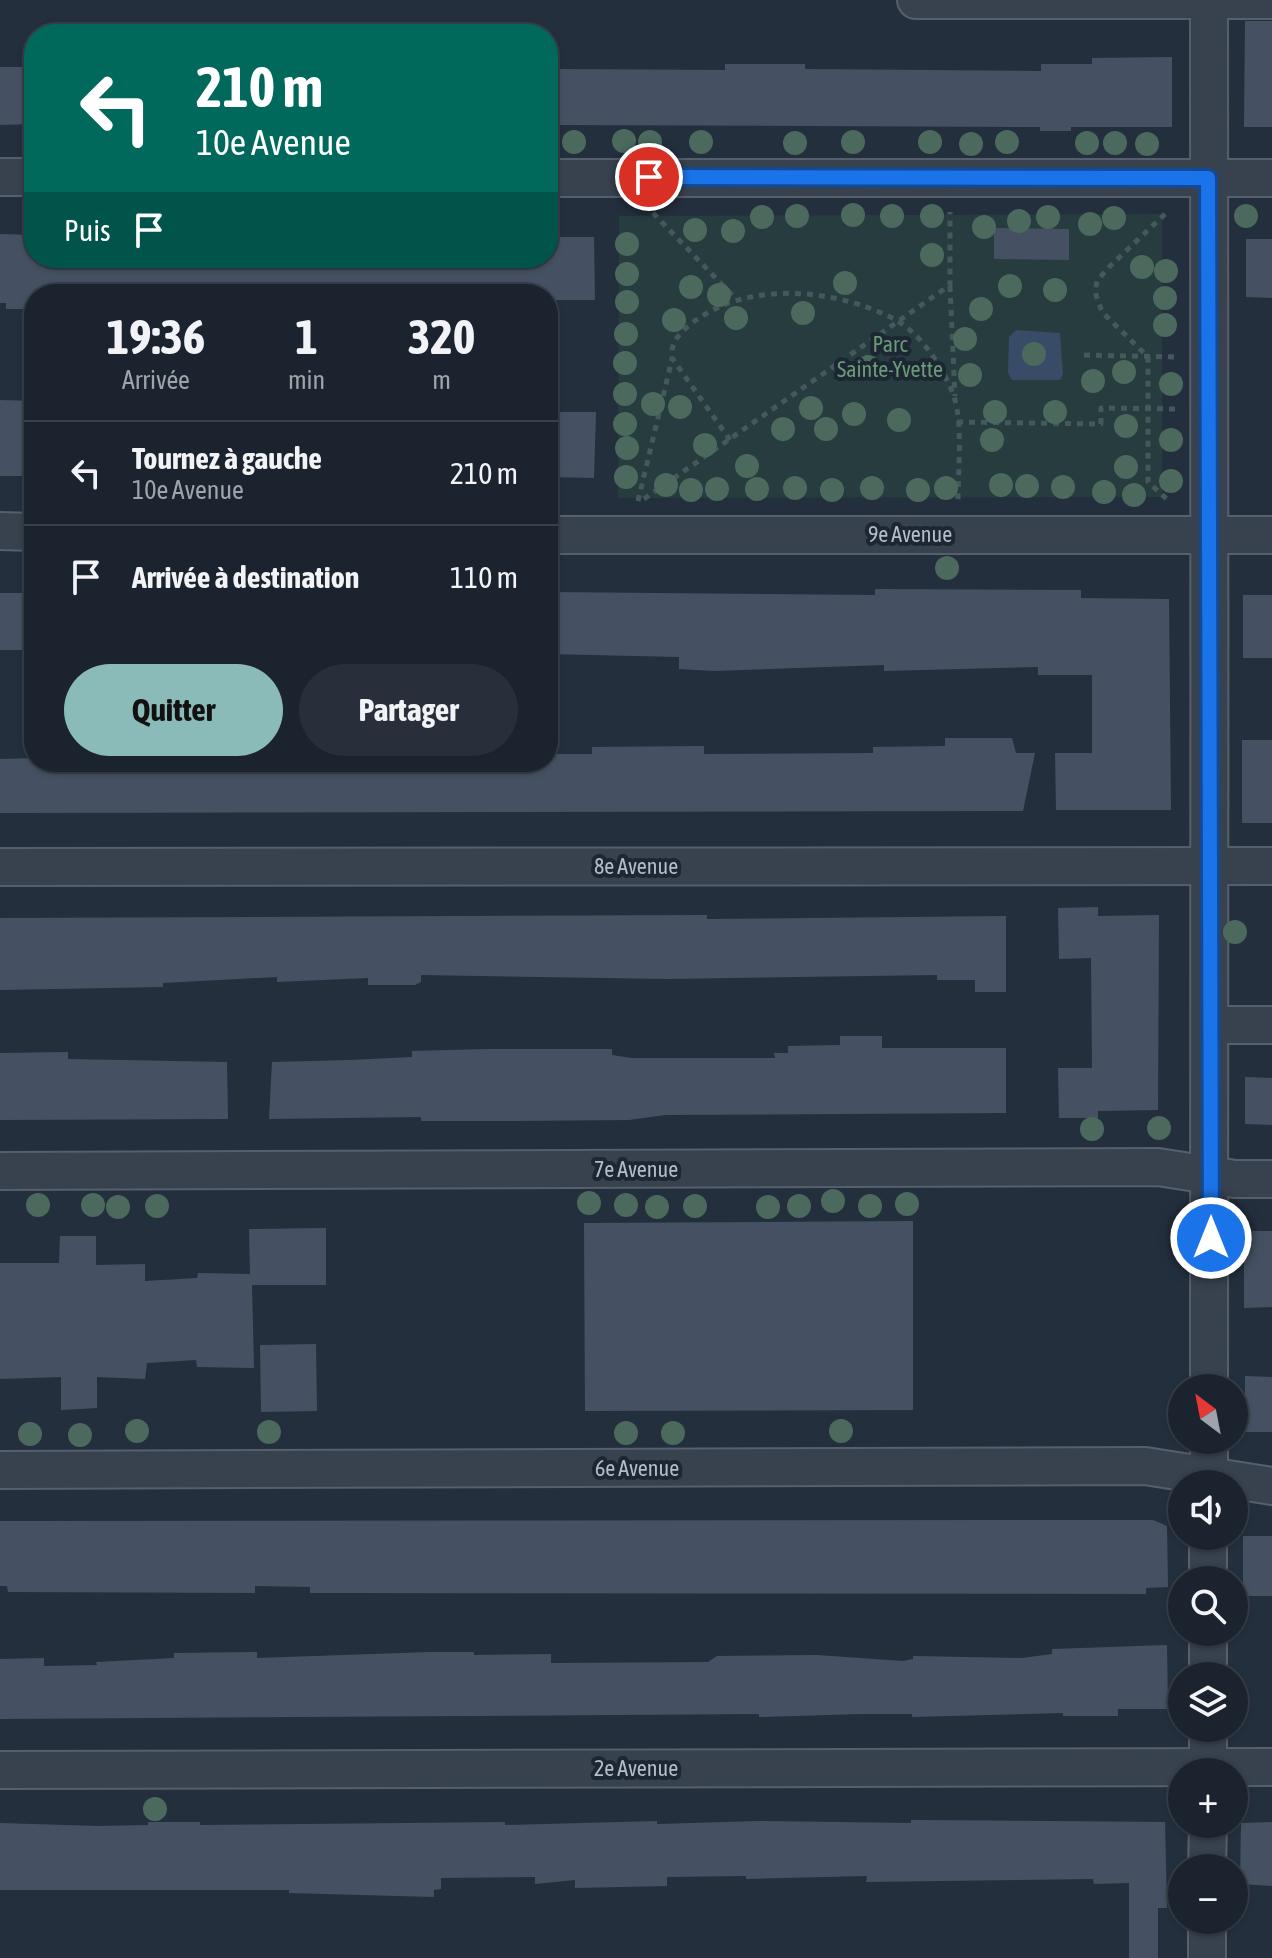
<!DOCTYPE html>
<html lang="fr">
<head>
<meta charset="utf-8">
<style>
	body { margin:0; font-family:"Asap Condensed",sans-serif; background:#282f3a; color:#f1f3f6; height:100vh; display:flex; flex-direction:column; font-size:30px; white-space:nowrap }
	* { box-sizing:border-box; margin:0 }
	p { font-size:26px; color:#a0a4aa }
	.icon { flex:none; width:44px; height:44px; fill:none; stroke:currentColor; stroke-width:2; stroke-linecap:round; stroke-linejoin:round }
	.map { position:relative; flex:1; overflow:hidden }
	.details { position:absolute; left:24px; top:284px; width:534px; height:488px; display:flex; flex-direction:column; background:#1b232e; border-radius:32px; box-shadow:0 2px 6px #0004,0 0 0 2px #39404a }
	.details>* { flex:none }
	.banner { position:absolute; left:24px; top:24px; width:534px; height:244px; border-radius:32px; box-shadow:0 2px 6px #0004,0 0 0 2px #39404a; background:#00695c; color:#fff; overflow:hidden }
	.needle { width:52px; rotate:328deg }
	.buttons { position:absolute; left:1168px; top:1374px; display:grid; gap:16px }
	.buttons a { display:grid; place-items:center; width:80px; height:80px; border-radius:50%; background:#1b232e; box-shadow:0 2px 6px #0004,0 0 0 2px #39404a; font-size:40px }
	.pin { position:absolute; display:grid; place-items:center; width:68px; height:68px; color:#fff; margin:-34px; border:4px solid #fff; border-radius:50%; box-shadow:0 2px 8px #0007 }
	.me { position:absolute; width:88px; margin:-44px; rotate:0deg; stroke-linejoin:round; filter:drop-shadow(0 0 6px #0008) }
	.turn { display:flex; align-items:center; gap:28px; height:168px; padding:0 40px; font-size:36px }
	.turn .icon { width:104px; height:104px; stroke-width:2.5 }
	.turn b { display:block; font-size:56px; line-height:68px }
	.then { display:flex; align-items:center; height:76px; padding:0 40px; background:#0003; gap:16px; font-size:30px }
	.eta { display:flex; justify-content:space-evenly; align-items:center; height:136px; text-align:center }
	.eta b { font-size:48px; font-weight:700; line-height:56px }
	.action { display:flex; gap:16px; margin-top:auto; padding:16px 40px }
	.action a { flex:1; height:92px; border-radius:48px; background:#8bbbb9; color:#111; font-size:32px; font-weight:700; line-height:92px; text-align:center }
	.action a+a { background:#282f3a; color:#f1f3f6 }
	ul { padding:0; list-style:none }
	li { display:flex; align-items:center; gap:24px; height:104px; padding:0 40px; border-top:2px solid #39404a }
	li div { flex:1 }
	li b { display:block; font-size:30px }
	li em { font-style:normal }
	.map>svg:first-child { display:block }
</style>
</head>
<body>
<div class="map">
<svg width="1272" height="1958" viewBox="0 0 1272 1958">
	<rect width="100%" height="100%" fill="#242f3e"/>
	<polygon fill="#263c3f" points="1162,214 1162,497 618,498 619,216"/>
	<polygon fill="#394c67" points="1016,330 1060,333 1063,374 1060,380 1012,380 1008,373 1009,337"/>
	<g fill="#455162">
		<polygon points="1245,21 1272,21 1272,127 1244,127"/>
		<polygon points="1172,57 1172,127 1071,127 1071,131 1040,131 1040,127 558,125 558,69 725,70 725,64 805,64 805,69 1041,71 1041,64 1092,64 1092,58"/>
		<polygon points="0,67 34,67 34,124 0,125"/>
		<polygon points="994,228 1069,229 1069,260 994,259"/>
		<polygon points="0,234 34,235 34,258 548,258 548,237 594,237 595,300 548,300 548,294 34,294 34,309 6,309 6,303 0,303"/>
		<polygon points="1246,239 1272,239 1272,298 1246,297"/>
		<polygon points="0,400 34,401 34,476 0,476"/>
		<polygon points="548,412 596,412 594,478 548,477"/>
		<polygon points="875,589 1081,590 1081,598 1169,599 1171,810 1056,810 1055,753 1092,753 1092,675 1038,675 1038,667 884,671 884,665 714,671 679,669 679,657 548,654 548,592 875,595"/>
		<rect x="0" y="593" width="34" height="57"/>
		<rect x="1243" y="595" width="29" height="63"/>
		<polygon points="945,738 1012,738 1016,753 1035,753 1023,811 0,813 0,759 34,758 34,762 548,762 548,754 592,754 592,747 704,746 704,754 873,753 873,747 945,746"/>
		<rect x="1242" y="740" width="30" height="83"/>
		<polygon points="1098,907 1098,916 1159,915 1158,1110 1098,1111 1098,1118 1059,1118 1058,1068 1092,1068 1091,958 1059,959 1058,908"/>
		<polygon points="707,915 707,919 1006,916 1006,992 975,992 975,980 937,980 937,975 668,979 421,975 421,982 415,985 368,985 368,978 277,982 277,977 163,983 163,987 0,990 0,918"/>
		<polygon points="840,1036 882,1036 882,1048 1006,1048 1006,1113 665,1115 629,1120 513,1121 421,1121 421,1117 269,1119 272,1062 350,1060 412,1057 412,1051 487,1049 612,1049 612,1055 631,1058 775,1058 774,1053 788,1053 788,1046 840,1045"/>
		<polygon points="68,1052 68,1059 227,1062 228,1119 0,1120 0,1053"/>
		<polygon points="1245,1077 1272,1078 1272,1125 1245,1124"/>
		<polygon points="913,1221 913,1410 585,1411 584,1223"/>
		<polygon points="326,1228 326,1285 252,1285 254,1368 197,1367 196,1360 147,1363 145,1379 97,1377 97,1408 61,1410 61,1377 0,1379 0,1263 59,1263 60,1236 96,1236 96,1265 145,1264 145,1281 197,1278 198,1273 250,1274 249,1229"/>
		<polygon points="1244,1231 1272,1231 1272,1307 1244,1308"/>
		<polygon points="316,1344 317,1411 261,1412 260,1345"/>
		<polygon points="1245,1376 1272,1377 1272,1432 1245,1432"/>
		<polygon points="1153,1520 1167,1526 1168,1587 1146,1588 1146,1594 310,1593 310,1587 255,1586 255,1593 8,1592 7,1586 0,1586 0,1521"/>
		<rect x="1243" y="1536" width="29" height="60"/>
		<polygon points="1167,1645 1168,1709 1118,1709 1118,1716 1063,1716 1063,1713 912,1717 912,1714 860,1714 759,1717 759,1714 0,1719 0,1659 44,1658 44,1666 97,1665 96,1662 174,1658 174,1653 257,1652 257,1658 430,1652 474,1652 474,1655 551,1654 551,1663 708,1662 717,1656 817,1655 903,1661 913,1659 913,1656 1022,1658 1052,1654 1052,1649"/>
		<polygon points="911,1820 1165,1822 1167,1908 1158,1908 1158,1958 1129,1958 1129,1883 1094,1884 1093,1879 866,1882 867,1876 746,1879 746,1876 667,1877 667,1886 575,1888 575,1880 535,1884 535,1877 441,1878 441,1889 434,1890 434,1897 289,1893 289,1890 0,1890 0,1823 98,1826 148,1825 148,1822 200,1822 200,1825 505,1822 505,1825 657,1821 657,1824 759,1821 911,1823"/>
		<polygon points="1272,1822 1272,1886 1240,1884 1241,1823"/>
	</g>
	<g fill="none" stroke-linecap="round" stroke-linejoin="round">
		<defs>
			<g id="minor">
				<polyline points="916,0 1272,0"/>
				<path d="M1209,0C1206,463 1213,925 1209,1388"/>
				<polyline points="0,177 34,177"/>
				<polyline points="548,178 1272,178"/>
				<polyline points="0,531 34,532"/>
				<polyline points="548,535 1272,535"/>
				<polyline points="0,867 1272,866"/>
				<polyline points="1210,1025 1272,1025"/>
				<polyline points="0,1171 1158,1167 1235,1179 1272,1179"/>
				<polyline points="0,1470 1145,1466 1272,1486"/>
				<polyline points="1209,1484 1209,1440"/>
				<polyline points="1208,1580 1208,1536"/>
				<polyline points="1208,1676 1208,1632"/>
				<polyline points="0,1770 1272,1767"/>
				<polyline points="1208,1772 1208,1728"/>
				<polyline points="1207,1868 1208,1824"/>
				<polyline points="1207,1958 1207,1920"/>
			</g>
		</defs>
		<use href="#minor" stroke="#565f6c" stroke-width="40"/>
		<g stroke="#44595c" stroke-width="5" stroke-dasharray="6 6" stroke-linecap="butt">
			<polyline points="653,213 736,299"/>
			<polyline points="1165,214 1109,267 1097,281 1095,292 1102,312 1148,357 1148,482 1169,501"/>
			<polyline points="950,286 955,396"/>
			<polyline points="1084,355 1174,357"/>
			<polyline points="957,422 1101,424 1101,408 1176,409"/>
			<path d="M730,440L672,358C670,342 680,333 692,323C748,280 836,288 896,320C921,334 945,370 954,397C963,423 958,472 958,501"/>
			<polyline points="644,499 950,285 950,212"/>
			<polyline points="638,501 672,359"/>
		</g>
		<use href="#minor" stroke="#38414e" stroke-width="36"/>
	</g>
	<g fill="#4b6a5d">
		<circle cx="624" cy="141" r="12"/>
		<circle cx="574" cy="142" r="12"/>
		<circle cx="650" cy="142" r="12"/>
		<circle cx="701" cy="142" r="12"/>
		<circle cx="853" cy="142" r="12"/>
		<circle cx="930" cy="142" r="12"/>
		<circle cx="1007" cy="142" r="12"/>
		<circle cx="795" cy="143" r="12"/>
		<circle cx="1087" cy="143" r="12"/>
		<circle cx="1115" cy="143" r="12"/>
		<circle cx="971" cy="144" r="12"/>
		<circle cx="1147" cy="144" r="12"/>
		<circle cx="853" cy="215" r="12"/>
		<circle cx="797" cy="216" r="12"/>
		<circle cx="892" cy="216" r="12"/>
		<circle cx="932" cy="216" r="12"/>
		<circle cx="1246" cy="216" r="12"/>
		<circle cx="762" cy="217" r="12"/>
		<circle cx="1048" cy="217" r="12"/>
		<circle cx="1114" cy="218" r="12"/>
		<circle cx="1019" cy="221" r="12"/>
		<circle cx="1090" cy="224" r="12"/>
		<circle cx="984" cy="227" r="12"/>
		<circle cx="695" cy="230" r="12"/>
		<circle cx="733" cy="231" r="12"/>
		<circle cx="627" cy="244" r="12"/>
		<circle cx="932" cy="255" r="12"/>
		<circle cx="1142" cy="267" r="12"/>
		<circle cx="1166" cy="271" r="12"/>
		<circle cx="627" cy="274" r="12"/>
		<circle cx="845" cy="283" r="12"/>
		<circle cx="1010" cy="286" r="12"/>
		<circle cx="691" cy="287" r="12"/>
		<circle cx="1055" cy="290" r="12"/>
		<circle cx="719" cy="295" r="12"/>
		<circle cx="1165" cy="298" r="12"/>
		<circle cx="627" cy="302" r="12"/>
		<circle cx="981" cy="309" r="12"/>
		<circle cx="803" cy="313" r="12"/>
		<circle cx="736" cy="318" r="12"/>
		<circle cx="674" cy="320" r="12"/>
		<circle cx="1165" cy="325" r="12"/>
		<circle cx="626" cy="334" r="12"/>
		<circle cx="965" cy="339" r="12"/>
		<circle cx="1034" cy="354" r="12"/>
		<circle cx="625" cy="363" r="12"/>
		<circle cx="868" cy="367" r="12"/>
		<circle cx="1124" cy="372" r="12"/>
		<circle cx="970" cy="375" r="12"/>
		<circle cx="1093" cy="381" r="12"/>
		<circle cx="1171" cy="384" r="12"/>
		<circle cx="625" cy="394" r="12"/>
		<circle cx="653" cy="404" r="12"/>
		<circle cx="680" cy="407" r="12"/>
		<circle cx="811" cy="408" r="12"/>
		<circle cx="995" cy="412" r="12"/>
		<circle cx="1055" cy="412" r="12"/>
		<circle cx="854" cy="414" r="12"/>
		<circle cx="899" cy="420" r="12"/>
		<circle cx="625" cy="424" r="12"/>
		<circle cx="1126" cy="426" r="12"/>
		<circle cx="783" cy="429" r="12"/>
		<circle cx="826" cy="429" r="12"/>
		<circle cx="992" cy="440" r="12"/>
		<circle cx="1171" cy="440" r="12"/>
		<circle cx="705" cy="445" r="12"/>
		<circle cx="627" cy="448" r="12"/>
		<circle cx="747" cy="466" r="12"/>
		<circle cx="1126" cy="467" r="12"/>
		<circle cx="626" cy="477" r="12"/>
		<circle cx="1171" cy="481" r="12"/>
		<circle cx="666" cy="485" r="12"/>
		<circle cx="1001" cy="485" r="12"/>
		<circle cx="1027" cy="486" r="12"/>
		<circle cx="1063" cy="487" r="12"/>
		<circle cx="795" cy="488" r="12"/>
		<circle cx="872" cy="488" r="12"/>
		<circle cx="946" cy="488" r="12"/>
		<circle cx="717" cy="489" r="12"/>
		<circle cx="757" cy="489" r="12"/>
		<circle cx="691" cy="490" r="12"/>
		<circle cx="832" cy="490" r="12"/>
		<circle cx="918" cy="490" r="12"/>
		<circle cx="1104" cy="492" r="12"/>
		<circle cx="1134" cy="495" r="12"/>
		<circle cx="947" cy="568" r="12"/>
		<circle cx="1235" cy="932" r="12"/>
		<circle cx="1159" cy="1128" r="12"/>
		<circle cx="1092" cy="1129" r="12"/>
		<circle cx="833" cy="1201" r="12"/>
		<circle cx="589" cy="1203" r="12"/>
		<circle cx="907" cy="1204" r="12"/>
		<circle cx="38" cy="1205" r="12"/>
		<circle cx="93" cy="1205" r="12"/>
		<circle cx="626" cy="1205" r="12"/>
		<circle cx="157" cy="1206" r="12"/>
		<circle cx="695" cy="1206" r="12"/>
		<circle cx="799" cy="1206" r="12"/>
		<circle cx="870" cy="1206" r="12"/>
		<circle cx="118" cy="1207" r="12"/>
		<circle cx="657" cy="1207" r="12"/>
		<circle cx="768" cy="1207" r="12"/>
		<circle cx="137" cy="1431" r="12"/>
		<circle cx="841" cy="1431" r="12"/>
		<circle cx="269" cy="1432" r="12"/>
		<circle cx="626" cy="1433" r="12"/>
		<circle cx="673" cy="1433" r="12"/>
		<circle cx="30" cy="1434" r="12"/>
		<circle cx="80" cy="1435" r="12"/>
		<circle cx="155" cy="1809" r="12"/>
	</g>
	<g fill="none" stroke-linecap="round" stroke-linejoin="round">
		<defs>
			<polyline id="route" points="649,177 1208,178 1211,1238"/>
		</defs>
		<use href="#route" stroke="#114b97" stroke-width="20"/>
		<use href="#route" stroke="#1a73e8" stroke-width="14"/>
	</g>
	<g text-anchor="middle" dominant-baseline="central" stroke-width="8" stroke-linejoin="round" paint-order="stroke">
		<g font-size="22" fill="#6b9a76" stroke="#1d2633">
			<text x="890" y="344">Parc<tspan x="890" dy="25">Sainte-Yvette</tspan></text>
		</g>
		<g font-size="22" fill="#b4bcc9" stroke="#1d2633">
			<text x="910" y="534">9e Avenue</text>
			<text x="636" y="866">8e Avenue</text>
			<text x="636" y="1169">7e Avenue</text>
			<text x="637" y="1468">6e Avenue</text>
			<text x="636" y="1768">2e Avenue</text>
		</g>
	</g>
</svg>
<div class="buttons">
<a><svg class="needle" viewBox="-14 -14 28 28"><path d="M0-13l5 13h-10z" fill="#e53935"/><path d="M0 13l5-13h-10z" fill="#a0a4aa"/></svg></a>
<a><svg class="icon" aria-label="sound" viewBox="0 0 24 24"><path d="M4 9h4l5-4v14l-5-4H4zM17 9q2 3 0 6"/></svg></a>
<a><svg class="icon" aria-label="search" viewBox="0 0 24 24"><circle cx="10" cy="10" r="6"/><path d="M15 15l6 6"/></svg></a>
<a><svg class="icon" aria-label="layers" viewBox="0 0 24 24"><path d="M12 4l9 5-9 5-9-5zM3 14l9 5 9-5"/></svg></a>
<a>+</a>
<a>−</a>
</div>
<div class="pin" style="left:649px;top:177px;background:#d93025"><svg class="icon" aria-label="arrive" viewBox="0 0 24 24"><path d="M6 21V4h12l-3 4 3 4H6"/></svg></div>
<svg class="me" style="left:1211px;top:1238px" viewBox="-20 -20 40 40"><circle r="17" fill="#1a73e8" stroke="#fff" stroke-width="3"/><path d="M0-11L8 9 0 5-8 9z" fill="#fff"/></svg>
<div class="banner">
<div class="turn"><svg class="icon" aria-label="left" viewBox="0 0 24 24"><path d="M17 20v-9H6M10 6l-5 5 5 5"/></svg><div><b>210 m</b>10e Avenue</div></div>
<div class="then">Puis<svg class="icon" aria-label="arrive" viewBox="0 0 24 24"><path d="M6 21V4h12l-3 4 3 4H6"/></svg></div>
</div>
<section class="details">
<div class="eta">
<div><b>19:36</b><p>Arrivée</p></div>
<div><b>1</b><p>min</p></div>
<div><b>320</b><p>m</p></div>
</div>
<ul>
<li><svg class="icon" aria-label="left" viewBox="0 0 24 24"><path d="M17 20v-9H6M10 6l-5 5 5 5"/></svg><div><b>Tournez à gauche</b><p>10e Avenue</p></div><em>210 m</em></li>
<li><svg class="icon" aria-label="arrive" viewBox="0 0 24 24"><path d="M6 21V4h12l-3 4 3 4H6"/></svg><div><b>Arrivée à destination</b></div><em>110 m</em></li>
</ul>
<div class="action"><a>Quitter</a><a>Partager</a></div>
</section>
</div>
</body>
</html>
